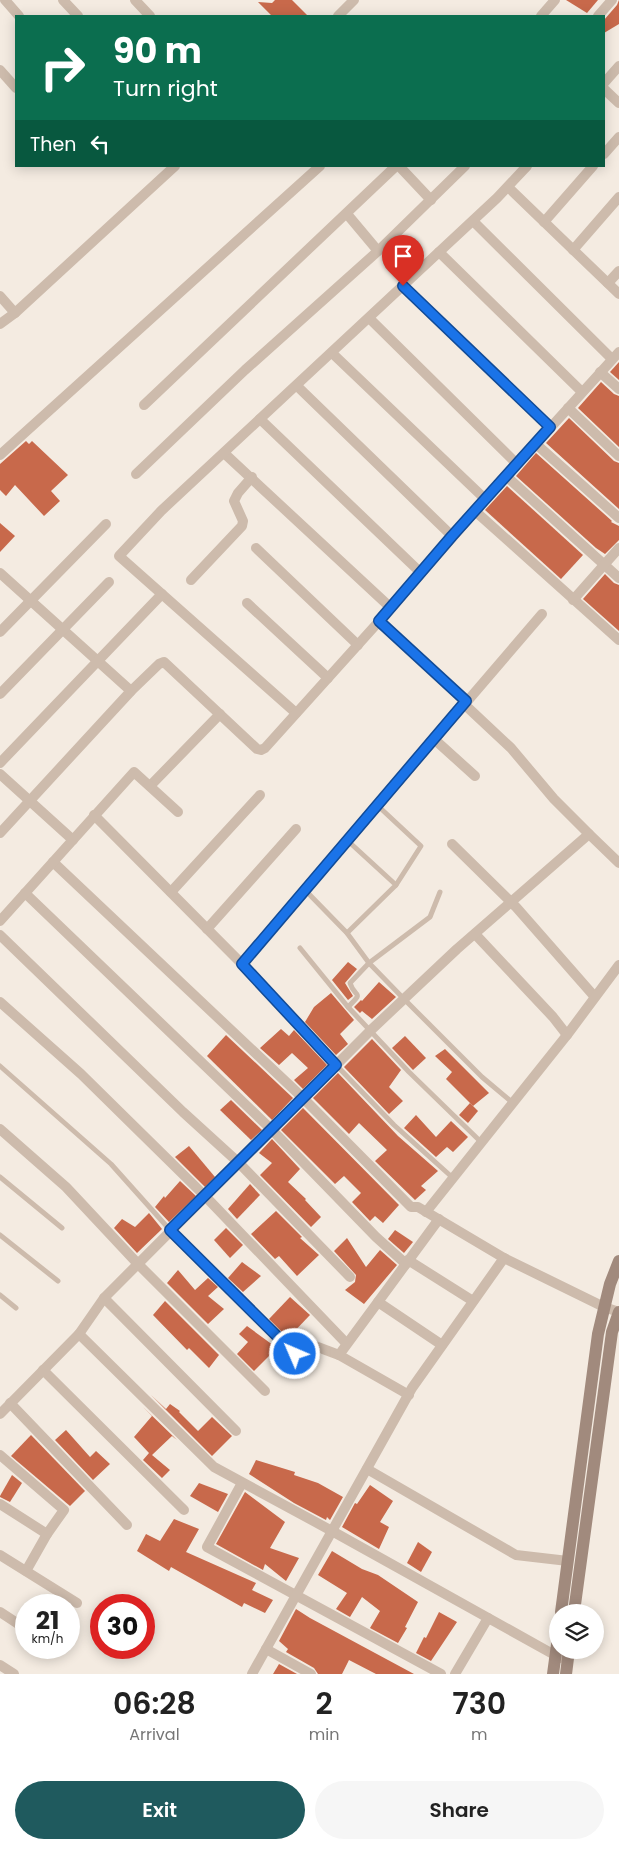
<!DOCTYPE html>
<html lang="en">
<head>
<meta charset="utf-8">
<style>
	body { margin:0; font-family:Poppins,sans-serif; background:#f6f6f6; color:#222; height:100vh; display:flex; flex-direction:column; font-size:19px; white-space:nowrap }
	* { box-sizing:border-box; margin:0 }
	p { font-size:16px; color:#767676 }
	.icon { flex:none; width:28px; height:28px; fill:none; stroke:currentColor; stroke-width:2; stroke-linecap:round; stroke-linejoin:round }
	.map { position:relative; height:1674px; overflow:hidden }
	.drawer { display:flex; flex-direction:column; background:#fff; flex:1 }
	.drawer>* { flex:none }
	.top-card { position:absolute; left:15px; top:15px; width:590px; height:152px; border-radius:0px; box-shadow:0 2px 12px #0003; background:#0b6e4f; color:#fff; overflow:hidden }
	.fabs { position:absolute; left:549px; top:1604px; display:grid; gap:10px }
	.fabs a { display:grid; place-items:center; width:55px; height:55px; border-radius:50%; background:#fff; box-shadow:0 2px 12px #0003; font-size:25px }
	.speed { position:absolute; left:15px; top:1594px; display:flex; gap:10px; font-size:25px; font-weight:700; text-align:center }
	.speed>* { display:grid; place-content:center; width:65px; height:65px; border-radius:50%; background:#fff; box-shadow:0 2px 12px #0003; line-height:1 }
	.speed small { font-size:12px; font-weight:400 }
	.speed .limit { border:8px solid #d22; background:#fff; color:#111 }
	.pin { position:absolute; display:grid; place-items:center; width:42px; height:42px; color:#fff; margin:-51px -21px; border-radius:50% 50% 50% 0; rotate:-45deg; box-shadow:0 0 5px #0007 }
	.pin .icon { rotate:45deg }
	.me { position:absolute; width:55px; margin:-28px; rotate:315deg; stroke-linejoin:round; filter:drop-shadow(0 0 4px #0008) }
	.turn { display:flex; align-items:center; gap:18px; height:105px; padding:0 15px; font-size:22px }
	.turn .icon { width:65px; height:65px; stroke-width:2.5 }
	.turn b { display:block; font-size:35px; line-height:42px }
	.then { display:flex; align-items:center; height:48px; padding:0 15px; background:#0003; gap:10px; font-size:19px }
	.eta { display:flex; justify-content:space-evenly; align-items:center; height:85px; text-align:center }
	.eta b { font-size:30px; font-weight:600; line-height:35px }
	.action { display:flex; gap:10px; margin-top:auto; padding:10px 15px }
	.action a { flex:1; height:58px; border-radius:30px; background:#1f5a5e; color:#fff; font-size:20px; font-weight:600; line-height:58px; text-align:center }
	.action a+a { background:#f6f6f6; color:#222 }
	.map>svg:first-child { display:block }
</style>
</head>
<body>
<div class="map">
<svg width="619" height="1674" viewBox="0 0 619 1674">
	<rect width="100%" height="100%" fill="#f4ebe1"/>
	<g fill="#c8694b">
		<polygon points="275,0 292,0 308,16 272,16 258,2 272,3"/>
		<polygon points="566,0 598,0 587,13"/>
		<polygon points="619,0 619,24 604,33 604,20 617,5"/>
		<polygon points="619,362 619,380 610,372"/>
		<polygon points="601,382 614,394 619,396 619,447 578,408"/>
		<polygon points="569,418 614,461 619,463 619,509 546,443"/>
		<polygon points="26,441 29,444 32,441 68,475 51,491 60,501 44,516 15,485 6,496 0,490 0,464"/>
		<polygon points="536,453 612,521 611,522 619,526 619,540 605,554 596,548 516,476"/>
		<polygon points="507,486 583,555 561,579 485,510"/>
		<polygon points="0,523 15,536 0,552"/>
		<polygon points="605,574 614,583 619,585 619,631 583,599"/>
		<polygon points="348,962 357,969 345,983 353,996 348,1000 332,980"/>
		<polygon points="379,982 396,997 372,1019 362,1011 360,1013 354,1007 361,1000 362,1001"/>
		<polygon points="331,993 354,1020 340,1034 348,1044 336,1055 305,1022 314,1007"/>
		<polygon points="281,1029 289,1036 294,1030 327,1065 303,1089 294,1080 308,1068 292,1053 279,1065 260,1048"/>
		<polygon points="226,1035 293,1098 272,1120 207,1056"/>
		<polygon points="405,1036 426,1058 413,1070 392,1048"/>
		<polygon points="372,1039 401,1070 389,1087 403,1101 389,1114 344,1067"/>
		<polygon points="445,1049 489,1093 473,1106 446,1079 452,1072 435,1056"/>
		<polygon points="338,1073 398,1136 438,1171 421,1186 426,1190 415,1200 375,1161 387,1150 359,1123 349,1134 313,1098"/>
		<polygon points="231,1100 262,1130 251,1140 220,1110"/>
		<polygon points="470,1103 478,1111 468,1123 459,1115"/>
		<polygon points="303,1108 399,1205 383,1223 375,1216 370,1221 352,1202 361,1193 344,1176 335,1184 281,1130"/>
		<polygon points="416,1115 436,1137 451,1121 468,1137 453,1152 447,1147 436,1157 404,1128"/>
		<polygon points="272,1139 300,1169 288,1182 306,1199 305,1200 321,1217 311,1227 260,1175 272,1163 259,1153"/>
		<polygon points="189,1146 215,1177 205,1187 175,1157"/>
		<polygon points="180,1181 196,1196 169,1222 155,1207 164,1196 165,1198"/>
		<polygon points="250,1184 260,1195 237,1219 228,1209"/>
		<polygon points="276,1211 302,1237 300,1238 319,1255 297,1276 279,1256 275,1259 251,1234"/>
		<polygon points="149,1213 162,1229 137,1253 114,1228 122,1219 135,1227"/>
		<polygon points="226,1228 243,1245 230,1258 214,1240"/>
		<polygon points="395,1230 413,1242 404,1253 388,1239"/>
		<polygon points="347,1238 366,1267 380,1250 397,1265 364,1304 345,1290 355,1282 356,1275 334,1251"/>
		<polygon points="242,1262 261,1276 243,1292 228,1278"/>
		<polygon points="178,1270 195,1290 208,1278 218,1287 208,1296 224,1309 208,1324 167,1283"/>
		<polygon points="290,1297 310,1315 288,1338 269,1319"/>
		<polygon points="165,1301 219,1355 209,1368 189,1348 187,1350 153,1315"/>
		<polygon points="247,1326 277,1348 254,1371 237,1354 248,1342 239,1334"/>
		<polygon points="151,1395 166,1409 170,1404 180,1411 179,1412 198,1431 212,1417 232,1436 212,1456"/>
		<polygon points="143,1407 177,1440 172,1436 152,1455 170,1470 162,1478 143,1460 149,1453 134,1437 152,1416"/>
		<polygon points="66,1430 90,1457 96,1451 110,1464 93,1480 55,1440"/>
		<polygon points="31,1435 85,1491 70,1506 11,1456"/>
		<polygon points="256,1460 295,1472 294,1475 318,1483 343,1497 330,1520 327,1517 326,1520 294,1503 249,1474"/>
		<polygon points="12,1475 22,1483 10,1502 0,1497 0,1496"/>
		<polygon points="199,1483 228,1494 218,1512 190,1496"/>
		<polygon points="370,1485 393,1501 380,1522 389,1527 379,1549 342,1527 355,1503 357,1504"/>
		<polygon points="245,1492 285,1522 270,1548 299,1558 286,1581 265,1564 263,1570 216,1544"/>
		<polygon points="174,1519 199,1529 186,1552 256,1583 252,1590 273,1600 265,1613 244,1603 242,1607 171,1567 169,1571 137,1551 146,1534 160,1541"/>
		<polygon points="418,1542 432,1552 421,1572 407,1563"/>
		<polygon points="332,1551 362,1569 378,1575 418,1602 405,1627 407,1628 398,1643 370,1628 380,1611 362,1597 350,1617 336,1609 347,1593 318,1575"/>
		<polygon points="296,1609 310,1618 414,1674 376,1674 349,1660 342,1674 318,1674 314,1668 286,1652 288,1649 279,1641"/>
		<polygon points="439,1612 457,1622 431,1661 416,1653 424,1637 426,1638"/>
		<polygon points="279,1664 297,1674 273,1674"/>
	</g>
	<g fill="none" stroke-linecap="round" stroke-linejoin="round">
		<g stroke="#cdbbac" stroke-width="5">
			<polyline points="377,805 421,846 396,885"/>
			<polyline points="306,891 347,933 369,963 404,999 482,1077 513,1103"/>
			<polyline points="347,933 396,885 348,841"/>
			<polyline points="300,948 348,1007 409,1072 481,1142"/>
			<path d="M348,1007C365,990 355,999 350,983L369,963L430,917L440,892"/>
			<polyline points="336,1065 394,1125 453,1178"/>
			<polyline points="0,1066 111,1164 170,1230"/>
			<polyline points="0,1177 62,1228"/>
			<polyline points="0,1235 58,1281"/>
			<polyline points="0,1295 16,1308"/>
		</g>
		<g stroke="#cdbbac" stroke-width="10">
			<polyline points="5,0 19,16"/>
			<polyline points="63,0 78,16"/>
			<polyline points="135,0 150,16"/>
			<polyline points="338,16 354,0"/>
			<polyline points="541,16 555,0"/>
			<polyline points="598,16 612,0"/>
			<polyline points="0,70 16,88"/>
			<polyline points="604,83 619,66"/>
			<polyline points="604,89 619,103"/>
			<polyline points="604,154 619,137"/>
			<polyline points="399,166 431,200"/>
			<polyline points="508,187 619,294"/>
			<polyline points="347,214 378,251"/>
			<polyline points="473,221 612,359"/>
			<polyline points="544,222 593,166"/>
			<polyline points="573,250 619,197"/>
			<polyline points="439,252 582,392"/>
			<polyline points="608,283 619,271"/>
			<polyline points="403,286 550,427"/>
			<polyline points="0,296 15,313"/>
			<polyline points="369,318 517,464"/>
			<polyline points="0,324 15,313 175,166"/>
			<polyline points="332,353 485,499"/>
			<polyline points="600,372 619,389"/>
			<polyline points="297,386 452,536"/>
			<polyline points="144,405 396,166"/>
			<polyline points="568,408 619,456"/>
			<polyline points="260,419 421,573"/>
			<polyline points="536,444 619,518"/>
			<polyline points="224,453 391,608"/>
			<polyline points="0,455 320,166"/>
			<polyline points="136,474 245,370 378,251 465,166"/>
			<polyline points="506,476 619,578"/>
			<polyline points="475,511 619,640"/>
			<polyline points="256,548 358,645"/>
			<polyline points="0,573 131,691"/>
			<polyline points="191,580 242,526 243,521 234,501 238,493 252,477"/>
			<polyline points="573,600 619,548"/>
			<polyline points="247,603 328,678"/>
			<polyline points="379,621 466,701"/>
			<polyline points="0,632 106,524"/>
			<polyline points="0,694 109,582"/>
			<polyline points="464,704 511,748 554,799 589,834"/>
			<polyline points="296,713 119,556 161,511 497,198 527,166"/>
			<polyline points="434,739 475,776"/>
			<polyline points="0,763 162,594"/>
			<polyline points="0,774 73,840"/>
			<polyline points="150,786 220,714"/>
			<polyline points="94,815 242,964 336,1065"/>
			<polyline points="0,833 131,691 159,664 164,662 257,749 261,750 265,748 391,608 483,502 619,352"/>
			<polyline points="452,844 516,907 594,996"/>
			<polyline points="53,862 303,1098 411,1207 418,1207 504,1258 604,1307 619,1312"/>
			<polyline points="171,892 260,795"/>
			<polyline points="25,893 272,1130 376,1237 406,1264"/>
			<polyline points="0,921 134,772 178,812"/>
			<polyline points="207,929 296,829"/>
			<polyline points="475,934 553,1017 567,1035"/>
			<polyline points="0,935 183,1112 239,1163 350,1277"/>
			<polyline points="242,964 542,614"/>
			<polyline points="0,1002 81,1074 205,1196 346,1343"/>
			<polyline points="0,1129 66,1187 138,1264 265,1391"/>
			<polyline points="426,1212 567,1035 619,965"/>
			<polyline points="170,1230 295,1354 307,1343 339,1355"/>
			<polyline points="408,1260 473,1301"/>
			<polyline points="104,1298 236,1431"/>
			<polyline points="378,1302 442,1345"/>
			<polyline points="79,1334 214,1467 332,1531 560,1658"/>
			<polyline points="43,1370 184,1510"/>
			<polyline points="409,1395 339,1355 439,1219"/>
			<polyline points="10,1403 127,1525"/>
			<polyline points="0,1414 79,1334 104,1298 371,1030 457,949 589,834 619,863"/>
			<polyline points="0,1455 64,1510 47,1534 26,1571"/>
			<polyline points="367,1469 516,1555 568,1561"/>
			<polyline points="242,1483 207,1547 441,1674"/>
			<polyline points="0,1504 47,1534"/>
			<polyline points="0,1555 77,1603"/>
			<polyline points="0,1612 26,1629"/>
			<polyline points="266,1649 311,1674"/>
			<polyline points="0,1665 14,1674"/>
			<polyline points="252,1674 412,1388 504,1258"/>
			<polyline points="455,1674 488,1618"/>
		</g>
		<g stroke="#a18a7d" stroke-width="12">
			<polyline points="561,1612 598,1334 610,1284 619,1261"/>
			<polyline points="574,1612 612,1332 619,1312"/>
			<polyline points="553,1674 558,1637"/>
			<polyline points="566,1674 569,1650"/>
		</g>
	</g>
	<g fill="none" stroke-linecap="round" stroke-linejoin="round">
		<defs>
			<polyline id="route" points="295,1354 170,1230 336,1065 242,964 466,701 379,621 452,536 550,427 403,286"/>
		</defs>
		<use href="#route" stroke="#114b97" stroke-width="12"/>
		<use href="#route" stroke="#1a73e8" stroke-width="9"/>
	</g>
</svg>
<div class="fabs">
<a><svg class="icon" aria-label="layers" viewBox="0 0 24 24"><path d="M12 4l9 5-9 5-9-5zM3 14l9 5 9-5"/></svg></a>
</div>
<div class="speed"><div>21<small>km/h</small></div><div class="limit">30</div></div>
<div class="pin" style="left:403px;top:286px;background:#d93025"><svg class="icon" aria-label="arrive" viewBox="0 0 24 24"><path d="M6 21V4h12l-3 4 3 4H6"/></svg></div>
<svg class="me" style="left:295px;top:1354px" viewBox="-20 -20 40 40"><circle r="17" fill="#1a73e8" stroke="#fff" stroke-width="3"/><path d="M0-11L8 9 0 5-8 9z" fill="#fff"/></svg>
<div class="top-card">
<div class="turn"><svg class="icon" aria-label="right" viewBox="0 0 24 24"><path d="M7 20v-9h11M14 6l5 5-5 5"/></svg><div><b>90 m</b>Turn right</div></div>
<div class="then">Then<svg class="icon" aria-label="left" viewBox="0 0 24 24"><path d="M17 20v-9H6M10 6l-5 5 5 5"/></svg></div>
</div>
</div>
<section class="drawer">
<div class="eta">
<div><b>06:28</b><p>Arrival</p></div>
<div><b>2</b><p>min</p></div>
<div><b>730</b><p>m</p></div>
</div>
<div class="action"><a>Exit</a><a>Share</a></div>
</section>
</body>
</html>
